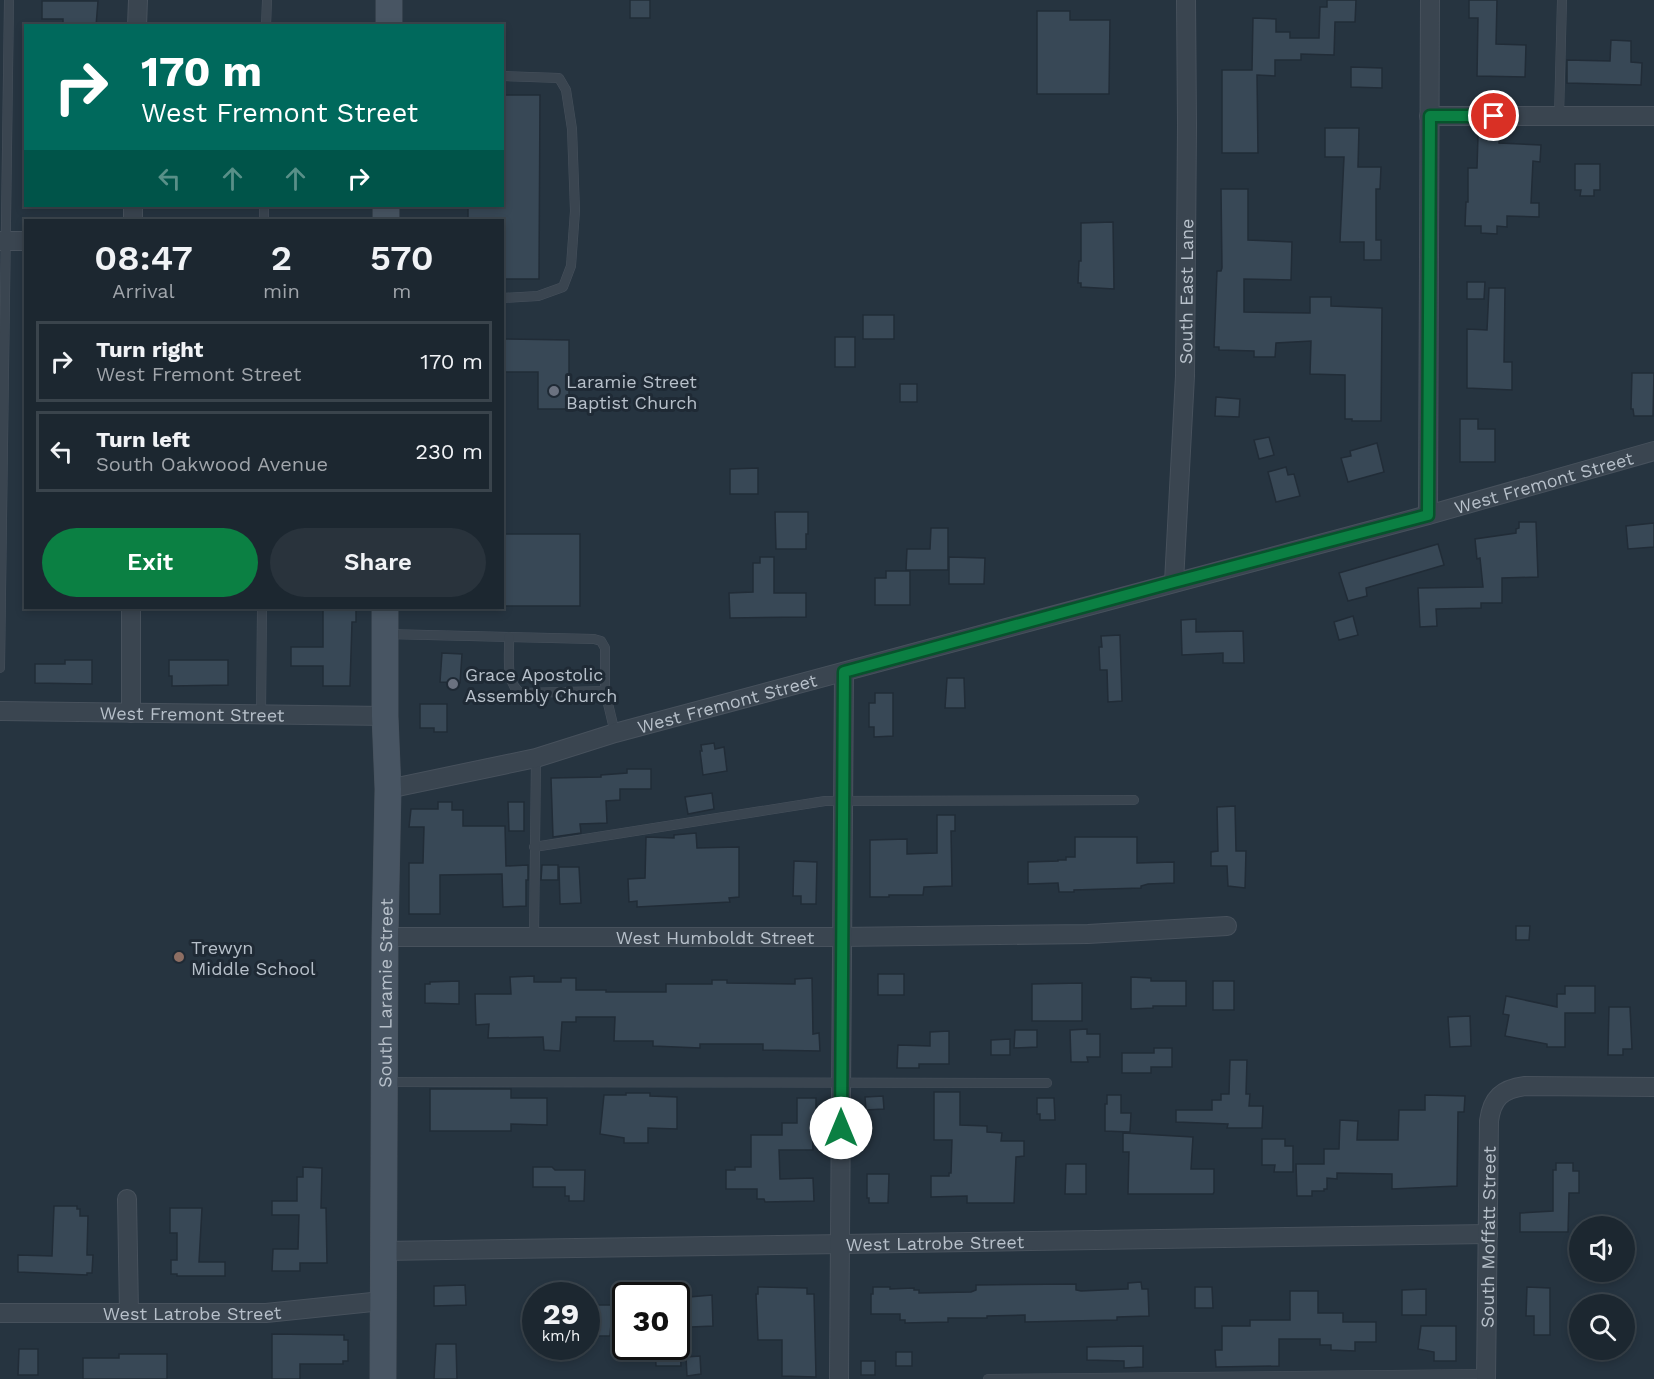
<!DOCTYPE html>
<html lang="en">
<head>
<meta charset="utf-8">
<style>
	body { margin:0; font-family:"Work Sans",sans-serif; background:#29333c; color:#f1f3f6; height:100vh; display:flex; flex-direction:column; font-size:22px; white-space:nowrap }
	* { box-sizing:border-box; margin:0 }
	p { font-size:20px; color:#a0a5ab }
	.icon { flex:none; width:33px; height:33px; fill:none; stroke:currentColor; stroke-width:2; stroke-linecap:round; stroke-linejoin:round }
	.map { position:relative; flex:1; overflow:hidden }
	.sheet { position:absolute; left:24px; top:219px; width:480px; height:390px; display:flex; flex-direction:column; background:#1c2730; border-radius:0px; box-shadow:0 3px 9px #0003,0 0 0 2px #3a444c }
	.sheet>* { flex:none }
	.guide { position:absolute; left:24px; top:24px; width:480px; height:183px; border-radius:0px; box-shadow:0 3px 9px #0003,0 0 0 2px #3a444c; background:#00695c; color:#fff; overflow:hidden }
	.controls { position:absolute; left:1569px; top:1216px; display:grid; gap:12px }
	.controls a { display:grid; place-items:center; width:66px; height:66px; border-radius:50%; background:#1c2730; box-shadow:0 3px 9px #0003,0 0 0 2px #3a444c; font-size:30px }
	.speed { position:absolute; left:522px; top:1282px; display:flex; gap:12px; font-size:30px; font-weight:700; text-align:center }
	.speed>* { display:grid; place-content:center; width:78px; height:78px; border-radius:50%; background:#1c2730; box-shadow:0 3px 9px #0003,0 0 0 2px #3a444c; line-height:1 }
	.speed small { font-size:15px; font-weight:400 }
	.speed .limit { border:3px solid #111; border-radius:9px; background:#fff; color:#111 }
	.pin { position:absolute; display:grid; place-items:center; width:51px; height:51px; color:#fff; margin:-26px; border:3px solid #fff; border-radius:50%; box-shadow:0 2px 6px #0007 }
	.me { position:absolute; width:66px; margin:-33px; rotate:0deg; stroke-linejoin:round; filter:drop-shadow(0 0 4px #0008) }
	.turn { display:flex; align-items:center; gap:21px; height:126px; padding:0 18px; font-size:27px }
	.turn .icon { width:78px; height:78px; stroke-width:2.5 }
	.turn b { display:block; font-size:42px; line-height:51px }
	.lanes { display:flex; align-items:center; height:57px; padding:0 18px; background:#0003; justify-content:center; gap:30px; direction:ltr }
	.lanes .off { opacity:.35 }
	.eta { display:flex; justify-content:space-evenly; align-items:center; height:102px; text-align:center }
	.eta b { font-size:36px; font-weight:600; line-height:42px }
	.button { display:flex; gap:12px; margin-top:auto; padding:12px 18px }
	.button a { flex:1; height:69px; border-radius:36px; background:#0b8043; color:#fff; font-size:24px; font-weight:600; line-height:69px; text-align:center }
	.button a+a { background:#29333c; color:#f1f3f6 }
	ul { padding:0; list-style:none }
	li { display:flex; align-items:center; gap:18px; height:81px; margin:0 12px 9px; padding:0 6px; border:3px solid #3a444c; border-radius:0px }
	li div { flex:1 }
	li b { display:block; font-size:22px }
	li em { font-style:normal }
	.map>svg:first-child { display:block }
</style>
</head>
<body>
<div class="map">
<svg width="1654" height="1379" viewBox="0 0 1654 1379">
	<rect width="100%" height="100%" fill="#263440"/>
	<g fill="#384856" stroke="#212c37" stroke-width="1.5">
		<rect x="630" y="0" width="20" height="18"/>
		<polygon points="1327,0 1356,0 1355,22 1335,22 1334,55 1301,54 1301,60 1275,60 1275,76 1257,75 1258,153 1222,153 1222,70 1252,70 1253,18 1276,19 1276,32 1290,32 1290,38 1319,38 1320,7 1327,7"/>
		<polygon points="1469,0 1497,0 1496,44 1526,45 1525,77 1477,76 1478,18 1469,18"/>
		<polygon points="42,1 98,1 96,26 63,26 63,19 42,19"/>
		<polygon points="1037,11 1070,11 1070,20 1110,20 1109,94 1037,94"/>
		<polygon points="1611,40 1631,41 1631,62 1642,63 1641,85 1567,83 1567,60 1610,61"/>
		<polygon points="1351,67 1382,68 1382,88 1351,87"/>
		<polygon points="502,95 540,95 539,279 502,279 502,220 468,220 468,206 502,206"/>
		<polygon points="1325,128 1359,128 1358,167 1381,167 1380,189 1376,189 1376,240 1381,240 1381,260 1364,260 1364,242 1340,242 1344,157 1325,157"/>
		<polygon points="1478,136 1499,136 1499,143 1541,145 1540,162 1533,161 1531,203 1539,203 1539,217 1507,216 1507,227 1497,226 1497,234 1481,233 1481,226 1465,226 1466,202 1468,202 1468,168 1477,168"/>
		<polygon points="1575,164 1600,164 1600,190 1594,190 1594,196 1580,196 1581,190 1575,190"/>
		<polygon points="1221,189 1248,189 1248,240 1292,242 1291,280 1244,279 1244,312 1310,313 1310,297 1331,297 1331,306 1382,308 1381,421 1352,421 1352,419 1345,419 1345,375 1310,374 1311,341 1276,343 1275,357 1254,357 1254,351 1219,350 1219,347 1214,347 1217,271 1221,271 1222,268"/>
		<polygon points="1113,222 1114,289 1081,287 1081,283 1078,283 1079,261 1081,261 1081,223"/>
		<polygon points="1467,282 1485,282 1484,299 1467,299"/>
		<polygon points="1489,288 1505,288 1504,362 1512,362 1512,390 1467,388 1467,329 1487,330"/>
		<rect x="863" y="315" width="31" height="24"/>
		<rect x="835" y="337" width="20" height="30"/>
		<polygon points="502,339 569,340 569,409 538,409 538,372 502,372"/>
		<polygon points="1632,373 1654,373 1653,416 1634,416 1633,409 1631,409"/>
		<rect x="900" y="384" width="17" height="18"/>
		<polygon points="1216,397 1240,399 1239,417 1215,416"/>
		<polygon points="1460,419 1478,419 1478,429 1495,429 1495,462 1460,462"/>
		<polygon points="1269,437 1274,455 1259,459 1254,440"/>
		<polygon points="1377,443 1384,472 1348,482 1341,458 1351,456 1350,451"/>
		<polygon points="1286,467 1288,475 1294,474 1300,496 1276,502 1268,472"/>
		<polygon points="758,468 758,494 730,494 730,469"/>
		<polygon points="775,512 808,512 808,534 806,534 806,549 776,549"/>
		<polygon points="1519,522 1536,522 1538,577 1502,578 1502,603 1481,603 1481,608 1436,609 1437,626 1420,627 1418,588 1483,587 1480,558 1477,559 1475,539 1516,533 1516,529 1519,528"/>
		<polygon points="1654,523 1654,547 1628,549 1626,526"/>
		<polygon points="931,528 948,528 948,570 906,570 907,549 930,549"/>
		<rect x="503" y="534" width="77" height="72"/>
		<polygon points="1438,544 1444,565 1366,588 1367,596 1348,601 1339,573"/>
		<polygon points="760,557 774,557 774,593 806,593 806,617 730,618 729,593 753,592 753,563 760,563"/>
		<polygon points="949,557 985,558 984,584 949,584"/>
		<polygon points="886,571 910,571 910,605 875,605 875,578 886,578"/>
		<polygon points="323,608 356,608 356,622 352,622 350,686 323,686 323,666 291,666 291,647 323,647"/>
		<polygon points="1353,616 1358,635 1339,640 1334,622"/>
		<polygon points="1196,619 1196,632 1243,631 1244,663 1223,663 1223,653 1182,655 1181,620"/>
		<polygon points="1120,635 1122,701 1108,702 1107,670 1100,670 1099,647 1102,647 1101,636"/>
		<polygon points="442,653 462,654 460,683 440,682"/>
		<polygon points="65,660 92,660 92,684 35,683 35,664 65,664"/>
		<polygon points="169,660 228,660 228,685 172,686 172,676 169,676"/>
		<polygon points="947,678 964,678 965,708 945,708"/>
		<polygon points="875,693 893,693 893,736 874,737 874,727 869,727 869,703 875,703"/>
		<polygon points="420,704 447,704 447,732 434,732 434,728 420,728"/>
		<polygon points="714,743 715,749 724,747 727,771 703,775 700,751 702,751 701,745"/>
		<polygon points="627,769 651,769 651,789 620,789 620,800 606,801 607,823 580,824 581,833 553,837 551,778 601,777 601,775 627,773"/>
		<polygon points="712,793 714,809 688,814 685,797"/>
		<polygon points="438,802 452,802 452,810 463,810 463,826 505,826 506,866 528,865 528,880 526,880 526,906 503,907 502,874 440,875 440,914 409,914 409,863 423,863 424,827 409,827 411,809 438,809"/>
		<polygon points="508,802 524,802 524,831 509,831"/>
		<polygon points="1235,806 1236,851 1246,851 1245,888 1228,886 1227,866 1211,866 1211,852 1218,851 1217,807"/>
		<polygon points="937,815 955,815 955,831 951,831 952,886 924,887 923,895 889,895 889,897 870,897 870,840 907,839 907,854 937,853"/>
		<polygon points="696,833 697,848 739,847 739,897 729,898 730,902 637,907 637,901 629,902 628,879 645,878 646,837 674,838 674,835"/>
		<polygon points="1075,837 1137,837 1137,863 1174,862 1174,883 1148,884 1141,886 1141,888 1074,890 1074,892 1059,892 1058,883 1028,884 1028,862 1058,861 1058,860 1066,860 1066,857 1075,857"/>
		<polygon points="794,861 817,862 816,904 801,904 801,896 793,896"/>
		<polygon points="542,865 558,865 558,880 541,880"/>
		<polygon points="559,867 579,867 581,903 560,904"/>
		<polygon points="1516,926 1530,926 1529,940 1516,940"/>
		<rect x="878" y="974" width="26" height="21"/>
		<polygon points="534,976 534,982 561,982 561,978 576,978 576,990 606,990 606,992 666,992 666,984 712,984 712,980 727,980 727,983 795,984 795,979 812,978 813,1034 819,1033 820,1051 763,1050 763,1044 700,1044 700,1048 653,1046 653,1041 614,1041 615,1017 576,1017 576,1022 562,1022 560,1051 544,1050 543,1037 488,1038 489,1024 476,1025 475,994 511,994 510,977"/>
		<polygon points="1131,977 1151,978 1151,981 1186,981 1186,1006 1153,1006 1153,1008 1131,1009"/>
		<polygon points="459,981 459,1004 425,1003 425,984 430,984 430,982"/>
		<rect x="1213" y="981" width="21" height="29"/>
		<polygon points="1082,983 1082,1021 1032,1021 1032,984"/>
		<polygon points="1565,986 1595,986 1595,1013 1565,1013 1565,1047 1547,1047 1547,1044 1505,1036 1509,1015 1503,1014 1506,996 1557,1007 1557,994 1565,994"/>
		<polygon points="1609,1007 1630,1007 1632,1049 1623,1049 1623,1055 1608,1055"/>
		<polygon points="1470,1016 1471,1046 1450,1047 1448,1017"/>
		<polygon points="1087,1029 1087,1034 1100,1034 1100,1057 1087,1057 1088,1062 1071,1062 1070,1030"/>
		<polygon points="1015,1030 1037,1030 1037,1047 1014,1048"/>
		<polygon points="949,1031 949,1064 919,1064 919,1068 897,1068 898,1045 930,1046 930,1032"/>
		<polygon points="1010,1039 1010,1055 991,1055 991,1040"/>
		<polygon points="1154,1048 1172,1048 1172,1067 1151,1067 1151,1073 1122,1073 1122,1053 1154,1053"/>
		<polygon points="1230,1060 1247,1060 1246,1094 1250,1094 1249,1106 1263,1106 1262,1128 1227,1128 1228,1124 1176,1122 1176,1110 1212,1110 1212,1100 1221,1100 1221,1094 1229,1094"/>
		<polygon points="430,1089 511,1089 511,1098 547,1098 547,1125 511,1124 511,1131 430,1131"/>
		<polygon points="934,1092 960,1092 960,1125 987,1126 987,1132 1002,1133 1001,1141 1024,1141 1024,1156 1016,1157 1014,1203 967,1203 967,1196 931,1197 931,1176 949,1176 949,1173 951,1173 952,1140 934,1140"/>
		<polygon points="626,1093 650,1093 650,1096 677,1097 677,1129 648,1128 648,1143 624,1143 624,1138 600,1134 604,1095 626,1095"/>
		<polygon points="1107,1095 1121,1095 1121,1113 1131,1113 1130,1132 1105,1131 1105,1104 1107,1104"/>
		<polygon points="1425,1095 1465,1096 1464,1112 1458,1112 1457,1186 1392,1189 1392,1174 1337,1173 1337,1179 1327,1178 1327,1189 1324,1189 1324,1191 1312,1191 1312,1196 1297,1196 1296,1164 1324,1164 1324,1149 1339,1149 1340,1120 1358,1121 1357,1140 1398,1140 1399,1110 1425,1110"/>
		<polygon points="883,1096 884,1109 866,1110 865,1097"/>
		<polygon points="797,1098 816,1098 816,1123 812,1123 813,1150 779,1150 780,1179 813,1178 814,1201 765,1202 764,1199 757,1199 757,1189 726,1189 726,1170 735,1170 735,1167 751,1167 751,1135 782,1135 782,1123 797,1123"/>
		<polygon points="1037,1098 1054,1098 1055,1120 1040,1120 1040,1114 1037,1114"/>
		<polygon points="1123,1133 1193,1137 1191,1169 1214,1169 1214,1192 1213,1194 1128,1194 1129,1152 1123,1152"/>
		<polygon points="1262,1139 1285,1139 1285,1146 1293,1146 1293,1172 1274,1172 1275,1165 1262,1165"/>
		<polygon points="1556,1163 1573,1163 1573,1171 1579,1171 1579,1193 1569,1193 1568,1232 1520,1232 1520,1213 1553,1211 1553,1170 1556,1170"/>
		<polygon points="1066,1164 1086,1164 1086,1194 1065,1194"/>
		<polygon points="303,1167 322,1168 321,1208 326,1208 327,1263 300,1263 300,1271 272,1271 273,1249 298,1249 299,1215 272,1215 272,1201 297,1201 297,1177 303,1177"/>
		<polygon points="533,1167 552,1167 555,1170 585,1170 584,1201 569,1201 569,1196 565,1196 565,1187 533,1187"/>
		<polygon points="867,1174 889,1174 888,1203 869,1203 869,1198 867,1198"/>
		<polygon points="54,1206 77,1206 77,1209 80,1209 80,1216 88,1216 87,1252 87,1255 93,1255 92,1273 87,1273 87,1275 18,1272 18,1255 52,1256"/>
		<polygon points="170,1208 202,1208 199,1262 225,1262 225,1276 177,1276 177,1274 171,1274 171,1260 177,1260 177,1233 170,1233"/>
		<polygon points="1141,1282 1142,1289 1148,1289 1149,1316 1117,1317 1117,1320 1025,1322 1025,1315 987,1316 987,1318 948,1318 948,1322 905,1323 905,1320 900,1320 900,1314 871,1314 871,1294 873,1294 873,1287 890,1287 890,1289 914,1288 914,1290 919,1290 919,1293 971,1292 976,1290 976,1285 1076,1284 1076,1290 1081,1291 1126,1289 1128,1289 1128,1283"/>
		<polygon points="465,1285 466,1305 434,1306 434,1286"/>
		<polygon points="758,1287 807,1288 807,1294 814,1294 816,1377 782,1376 782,1340 758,1340 756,1294 758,1294"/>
		<polygon points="1195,1287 1212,1287 1213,1308 1195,1308"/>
		<polygon points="1527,1287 1550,1288 1550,1335 1534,1335 1534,1316 1526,1316"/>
		<polygon points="1426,1289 1426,1315 1402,1315 1402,1290"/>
		<polygon points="1290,1291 1318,1291 1318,1313 1343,1313 1343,1322 1376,1322 1376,1342 1355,1342 1355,1351 1331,1350 1331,1345 1320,1345 1320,1339 1279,1339 1279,1366 1216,1367 1215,1350 1222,1350 1222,1326 1250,1326 1250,1320 1290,1320"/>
		<polygon points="712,1295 713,1326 691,1327 689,1297"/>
		<polygon points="591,1305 626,1305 626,1324 611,1324 610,1336 590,1336"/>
		<polygon points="1421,1326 1456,1326 1456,1361 1434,1361 1434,1352 1418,1349"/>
		<polygon points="272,1334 344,1335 344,1340 348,1340 348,1361 343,1361 343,1364 300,1364 300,1379 272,1379"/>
		<polygon points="436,1344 456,1344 457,1379 434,1379"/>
		<polygon points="1143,1346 1143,1367 1124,1368 1124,1361 1087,1360 1087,1347"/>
		<polygon points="655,1347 680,1347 681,1366 656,1366"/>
		<polygon points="19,1349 38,1349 38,1375 18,1375"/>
		<rect x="896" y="1352" width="16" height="14"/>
		<polygon points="119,1354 167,1354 167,1379 83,1379 83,1358 119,1358"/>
		<polygon points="700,1356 701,1374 687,1376 686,1357"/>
		<rect x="861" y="1361" width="14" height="14"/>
	</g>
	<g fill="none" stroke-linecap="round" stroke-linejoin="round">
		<defs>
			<g id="lane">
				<polyline points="266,26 267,0"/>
				<polyline points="502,76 559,78 566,90 572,129 575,211 571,266 563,287 538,296 502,298"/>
				<polyline points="1559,116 1562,0"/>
				<polyline points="264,220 264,206"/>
				<polyline points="386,634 594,639 601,641 605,648 605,691 615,733"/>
				<path d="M509,637C510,654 504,685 522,693L605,691"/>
				<polyline points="0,668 9,0"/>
				<polyline points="261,714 262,608"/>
				<polyline points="534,847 825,801 1134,800"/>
				<polyline points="534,937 536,758"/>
				<polyline points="386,1082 1047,1083"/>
				<polyline points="988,1379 1486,1374"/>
			</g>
			<g id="street">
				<polyline points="137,26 138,0"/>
				<polyline points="1429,116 1654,116"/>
				<polyline points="133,220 133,206"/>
				<polyline points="0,241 26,241"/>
				<polyline points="1428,515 1430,0"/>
				<path id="s1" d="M1174,582L1185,376L1187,125L1186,0"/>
				<path id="s2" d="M0,711L385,716"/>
				<polyline points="131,713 131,608"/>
				<path id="s3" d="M388,789L536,758L615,733L1428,515L1654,451"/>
				<path id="s4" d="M385,937H841L1088,934L1227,926"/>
				<polyline points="127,1199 129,1312"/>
				<path id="s5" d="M383,1251L1488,1234"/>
				<path id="s6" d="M0,1313H266L382,1301"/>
				<polyline points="839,1379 844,672"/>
				<path id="s7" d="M1486,1379L1489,1121C1492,1098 1502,1089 1525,1086L1654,1087"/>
			</g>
			<g id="secondary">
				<polyline points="389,26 389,0"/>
				<polyline points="386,220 386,206"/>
				<path id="s8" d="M383,1379L385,937L388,789L385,716V608"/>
			</g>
		</defs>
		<use href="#lane" stroke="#47515c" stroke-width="10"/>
		<use href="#street" stroke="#47515c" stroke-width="20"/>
		<use href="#secondary" stroke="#47515c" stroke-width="27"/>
		<use href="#lane" stroke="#3a4550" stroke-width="9"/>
		<use href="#street" stroke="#3a4550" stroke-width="18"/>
		<use href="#secondary" stroke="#485563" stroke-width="26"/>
	</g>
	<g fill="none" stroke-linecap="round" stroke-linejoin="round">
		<defs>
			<polyline id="route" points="841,1128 844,672 1174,582 1428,515 1430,116 1494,116"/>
		</defs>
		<use href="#route" stroke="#07532c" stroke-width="15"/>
		<use href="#route" stroke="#0b8043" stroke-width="10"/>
	</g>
	<g fill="#6b7280" stroke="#1f2a35" stroke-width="2">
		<circle cx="554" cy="391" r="6"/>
		<circle cx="453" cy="684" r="6"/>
	</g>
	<circle fill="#8d6e63" stroke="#1f2a35" stroke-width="2" cx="179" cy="957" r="6"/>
	<g text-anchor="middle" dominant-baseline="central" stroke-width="6" stroke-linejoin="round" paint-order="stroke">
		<g font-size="18" fill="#b7c0ca" stroke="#1f2a35">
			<text stroke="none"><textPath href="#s1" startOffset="291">South East Lane</textPath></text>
			<text stroke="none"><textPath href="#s3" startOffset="1196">West Fremont Street</textPath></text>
			<text stroke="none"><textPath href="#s3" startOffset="350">West Fremont Street</textPath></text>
			<text stroke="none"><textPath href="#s2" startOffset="192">West Fremont Street</textPath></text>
			<text stroke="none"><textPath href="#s4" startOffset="330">West Humboldt Street</textPath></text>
			<text stroke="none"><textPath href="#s8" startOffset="386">South Laramie Street</textPath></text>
			<text stroke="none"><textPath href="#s7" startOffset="142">South Moffatt Street</textPath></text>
			<text stroke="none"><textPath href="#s5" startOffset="552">West Latrobe Street</textPath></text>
			<text stroke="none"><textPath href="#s6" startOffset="192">West Latrobe Street</textPath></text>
		</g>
		<g font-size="18" fill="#b7c0ca" stroke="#1f2a35" text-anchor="start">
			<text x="566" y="381">Laramie Street<tspan x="566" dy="21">Baptist Church</tspan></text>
			<text x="465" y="674">Grace Apostolic<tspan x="465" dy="21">Assembly Church</tspan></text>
			<text x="191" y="947">Trewyn<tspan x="191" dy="21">Middle School</tspan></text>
		</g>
	</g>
</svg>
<div class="controls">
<a><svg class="icon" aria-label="sound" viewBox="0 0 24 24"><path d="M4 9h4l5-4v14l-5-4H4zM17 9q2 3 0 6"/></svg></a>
<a><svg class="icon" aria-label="search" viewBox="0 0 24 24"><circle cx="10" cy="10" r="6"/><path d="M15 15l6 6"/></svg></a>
</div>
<div class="speed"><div>29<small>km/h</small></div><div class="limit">30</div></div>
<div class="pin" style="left:1494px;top:116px;background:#d93025"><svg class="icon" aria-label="arrive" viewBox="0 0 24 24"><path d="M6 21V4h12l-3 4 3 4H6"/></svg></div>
<svg class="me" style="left:841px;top:1128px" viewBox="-20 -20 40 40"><circle r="19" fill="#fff"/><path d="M0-13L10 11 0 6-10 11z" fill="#0b8043"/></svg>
<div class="guide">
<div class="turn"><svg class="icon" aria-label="right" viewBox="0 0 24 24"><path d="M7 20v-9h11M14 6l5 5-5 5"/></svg><div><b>170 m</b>West Fremont Street</div></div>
<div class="lanes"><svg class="icon off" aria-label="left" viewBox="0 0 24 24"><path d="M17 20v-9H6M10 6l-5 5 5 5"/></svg><svg class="icon off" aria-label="ahead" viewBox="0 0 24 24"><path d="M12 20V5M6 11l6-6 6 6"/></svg><svg class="icon off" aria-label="ahead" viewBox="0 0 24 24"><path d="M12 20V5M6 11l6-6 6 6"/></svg><svg class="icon" aria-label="right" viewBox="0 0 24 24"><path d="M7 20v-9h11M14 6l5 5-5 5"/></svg></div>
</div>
<section class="sheet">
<div class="eta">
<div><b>08:47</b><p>Arrival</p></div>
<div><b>2</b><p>min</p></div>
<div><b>570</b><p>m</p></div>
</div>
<ul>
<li><svg class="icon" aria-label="right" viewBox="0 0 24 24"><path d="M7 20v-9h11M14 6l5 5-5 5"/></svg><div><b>Turn right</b><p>West Fremont Street</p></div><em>170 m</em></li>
<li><svg class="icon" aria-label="left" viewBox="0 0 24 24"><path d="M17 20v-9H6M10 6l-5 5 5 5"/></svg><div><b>Turn left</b><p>South Oakwood Avenue</p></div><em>230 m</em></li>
</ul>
<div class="button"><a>Exit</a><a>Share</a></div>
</section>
</div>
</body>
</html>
